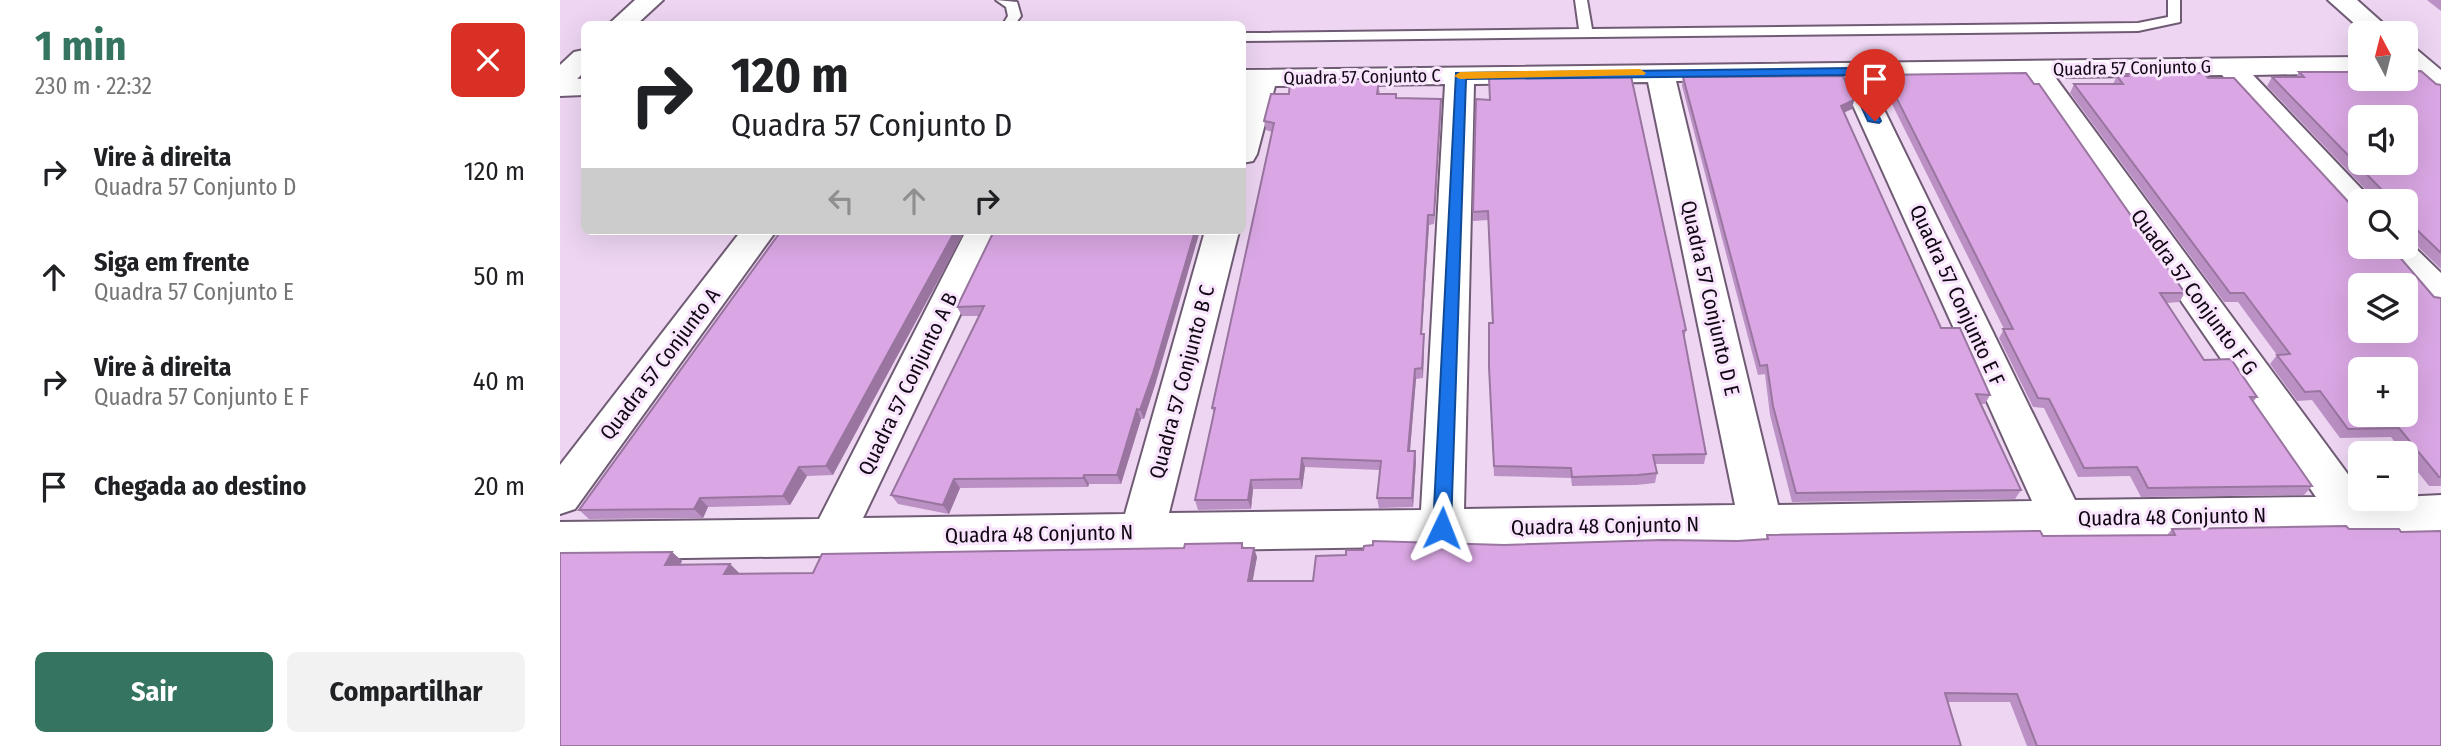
<!DOCTYPE html>
<html lang="pt">
<head>
<meta charset="utf-8">
<style>
	body { margin:0; font-family:"Fira Sans Condensed",sans-serif; background:#f2f2f2; color:#202124; height:100vh; display:flex; flex-direction:column; font-size:26px; white-space:nowrap }
	* { box-sizing:border-box; margin:0 }
	p { font-size:23px; color:#757577 }
	.icon { flex:none; width:38px; height:38px; fill:none; stroke:currentColor; stroke-width:2; stroke-linecap:round; stroke-linejoin:round }
	.map { position:relative; flex:1; overflow:hidden }
	.panel { display:flex; flex-direction:column; background:#fff; width:560px }
	.panel>* { flex:none }
	.banner { position:absolute; left:21px; top:21px; width:665px; height:214px; border-radius:10px; box-shadow:0 7px 28px #0002; background:#fff; color:#202124; overflow:hidden }
	.needle { width:46px; rotate:353deg }
	.controls { position:absolute; left:1788px; top:21px; display:grid; gap:14px }
	.controls a { display:grid; place-items:center; width:70px; height:70px; border-radius:10px; background:#fff; box-shadow:0 7px 28px #0002; font-size:35px }
	.pin { position:absolute; display:grid; place-items:center; width:60px; height:60px; color:#fff; margin:-72px -30px; border-radius:50% 50% 50% 0; rotate:-45deg; box-shadow:0 0 7px #0007 }
	.pin .icon { rotate:45deg }
	.me { position:absolute; width:77px; margin:-38px; rotate:2deg; stroke-linejoin:round; filter:drop-shadow(0 0 5px #0008) }
	.turn { display:flex; align-items:center; gap:24px; height:147px; padding:0 35px; font-size:32px }
	.turn .icon { width:91px; height:91px; stroke-width:2.5 }
	.turn b { display:block; font-size:49px; line-height:60px }
	.lanes { display:flex; align-items:center; height:66px; padding:0 35px; background:#0003; justify-content:center; gap:35px; direction:ltr }
	.lanes .off { opacity:.35 }
	.round { display:grid; place-items:center; flex:none; width:74px; height:74px; border-radius:10px; background:#f2f2f2 }
	.headline { display:flex; align-items:center; justify-content:space-between; height:119px; padding:0 35px }
	h1 { font-size:42px; font-weight:700; line-height:52px; color:#357460 }
	.primary-button { display:flex; gap:14px; margin-top:auto; padding:14px 35px }
	.primary-button a { flex:1; height:80px; border-radius:10px; background:#357460; color:#fff; font-size:28px; font-weight:700; line-height:80px; text-align:center }
	.primary-button a+a { background:#f2f2f2; color:#202124 }
	ul { padding:0; list-style:none }
	li { display:flex; align-items:center; gap:21px; height:105px; padding:0 35px }
	li div { flex:1 }
	li b { display:block; font-size:26px }
	li em { font-style:normal }
	main { display:flex; flex:1; min-height:0 }
	.map>svg:first-child { display:block }
</style>
</head>
<body>
<main>
<section class="panel">
<div class="headline"><div><h1>1 min</h1><p>230 m · 22:32</p></div><a class="round" style="background:#d93025;color:#fff"><svg class="icon" aria-label="close" viewBox="0 0 24 24"><path d="M6 6l12 12M18 6L6 18"/></svg></a></div>
<ul>
<li><svg class="icon" aria-label="right" viewBox="0 0 24 24"><path d="M7 20v-9h11M14 6l5 5-5 5"/></svg><div><b>Vire à direita</b><p>Quadra 57 Conjunto D</p></div><em>120 m</em></li>
<li><svg class="icon" aria-label="ahead" viewBox="0 0 24 24"><path d="M12 20V5M6 11l6-6 6 6"/></svg><div><b>Siga em frente</b><p>Quadra 57 Conjunto E</p></div><em>50 m</em></li>
<li><svg class="icon" aria-label="right" viewBox="0 0 24 24"><path d="M7 20v-9h11M14 6l5 5-5 5"/></svg><div><b>Vire à direita</b><p>Quadra 57 Conjunto E F</p></div><em>40 m</em></li>
<li><svg class="icon" aria-label="arrive" viewBox="0 0 24 24"><path d="M6 21V4h12l-3 4 3 4H6"/></svg><div><b>Chegada ao destino</b></div><em>20 m</em></li>
</ul>
<div class="primary-button"><a>Sair</a><a>Compartilhar</a></div>
</section>
<div class="map">
<svg width="1881" height="746" viewBox="0 0 1881 746">
	<rect width="100%" height="100%" fill="#eed6f3"/>
	<g fill="none" stroke-linecap="round" stroke-linejoin="round">
		<defs>
			<g id="lane">
				<polygon points="436,0 457,2 461,16 455,24 443,24 448,16 446,7"/>
				<polygon points="1015,0 1027,0 1032,29 1578,23 1608,17 1608,0 1620,0 1620,22 1578,31 682,41 682,33 1019,29"/>
			</g>
			<g id="street">
				<polygon points="1768,0 1797,0 1834,33 1805,33"/>
				<polygon points="1846,47 1856,49 1881,70 1881,93 1871,90 1846,69"/>
				<path d="M1801,57V73L1693,75L1813,201H1801V218L1789,215L1662,75L1495,77L1801,492V499L1881,495V531L0,560V522L259,519L406,231H440L303,518L565,514L645,231H679L609,513L861,510L885,84L715,86L697,154L693,161L682,163V100L686,86H682V70ZM1467,77L1756,497L1515,500L1309,79ZM1281,79L1472,501L1218,505L1116,81ZM1088,82L1175,505L904,509L914,84Z"/>
				<polygon points="0,78 24,79 24,95 0,96"/>
				<polygon points="181,231 216,231 15,509 0,514 0,465"/>
				<polygon points="1846,239 1881,273 1881,307 1868,304 1819,247 1846,247"/>
			</g>
			<g id="highway">
				<polygon points="75,0 103,0 77,24 49,24"/>
				<polygon points="24,50 24,72 10,86 0,88 0,65 14,52"/>
			</g>
		</defs>
		<use href="#lane" stroke="#705b74" stroke-width="4"/>
		<use href="#street" stroke="#705b74" stroke-width="4"/>
		<use href="#highway" stroke="#705b74" stroke-width="4"/>
		<use href="#lane" fill="#fff" fill-rule="evenodd"/>
		<use href="#street" fill="#fff" fill-rule="evenodd"/>
		<use href="#highway" fill="#fff" fill-rule="evenodd"/>
	</g>
	<g fill="#bb90c4">
		<polygon points="1867,0 1881,0 1881,11"/>
		<polygon points="1739,72 1876,84 1881,85 1881,269 1849,238 1846,241 1846,201 1805,201 1811,195 1707,86 1712,77 1736,77"/>
		<polygon points="1566,74 1648,78 1801,247 1874,297 1881,298 1881,486 1869,486 1846,457 1846,453 1843,453 1831,437 1780,438 1752,400 1737,401 1710,364 1717,355 1678,302 1664,302 1510,93 1514,84 1553,84 1557,76 1565,76"/>
		<polygon points="1317,75 1625,293 1619,302 1606,303 1644,360 1697,397 1693,402 1752,486 1744,495 1581,497 1570,476 1518,477 1484,408 1473,407 1439,338 1444,329 1326,92 1320,95 1315,84"/>
		<polygon points="1123,77 1294,100 1292,109 1284,112 1381,328 1430,395 1425,404 1421,404 1461,490 1455,499 1232,502 1210,415 1205,374 1198,375 1122,86"/>
		<polygon points="807,79 808,81 820,91 819,94 836,94 837,98 881,99 881,108 874,224 869,225 862,334 864,344 863,378 856,379 850,451 855,451 856,461 853,507 819,508 817,498 820,470 745,467 742,489 693,489 691,509 638,510 635,500 654,414 652,408 712,132 706,130 704,121 729,94"/>
		<polygon points="916,99 1126,330 1124,338 1146,454 1144,464 1095,464 1097,473 1095,483 1076,485 1012,486 1011,478 934,476 929,367 932,323 928,220 913,221"/>
		<polygon points="221,231 273,475 247,476 230,505 148,507 143,518 29,519 19,510"/>
		<polygon points="434,231 596,382 584,419 581,419 561,484 529,484 528,487 400,488 389,514 338,504 331,495 419,316 402,316 397,307"/>
		<polygon points="1612,529 1881,746 1467,746 1450,702 1387,702 0,746 112,552 122,561 120,565 170,564 179,573 253,573 624,548 682,543 684,548 697,557 692,581 753,581 786,555 944,545 1178,541 1206,539 1207,535 1483,536 1607,535"/>
	</g>
	<g fill="#9975a0">
		<polygon points="1329,83 1326,92 1320,95 1323,86"/>
		<polygon points="881,99 881,108 874,224 874,215"/>
		<polygon points="1294,100 1292,109 1279,115 1281,106"/>
		<polygon points="868,215 869,225 861,343 861,334"/>
		<polygon points="395,231 405,231 273,475 266,466"/>
		<polygon points="635,231 640,231 596,382 584,419 580,410"/>
		<polygon points="864,334 864,344 863,378 862,368"/>
		<polygon points="855,369 856,379 849,461 848,451"/>
		<polygon points="577,409 581,419 561,484 557,475"/>
		<polygon points="855,451 856,461 853,507 852,498"/>
		<polygon points="742,458 745,467 742,489 740,479"/>
		<polygon points="239,467 247,476 230,505 223,496"/>
		<polygon points="524,475 529,484 528,487 523,478"/>
		<polygon points="394,479 400,488 389,514 383,505"/>
		<polygon points="691,480 693,489 691,509 688,500"/>
		<polygon points="140,498 148,507 143,518 134,509"/>
		<polygon points="694,548 697,557 691,590 688,581"/>
		<polygon points="112,552 122,561 115,574 105,565"/>
		<polygon points="170,564 179,573 164,574"/>
	</g>
	<g fill="#daa7e4" stroke="#9975a0" stroke-width="2" fill-rule="evenodd">
		<path d="M1861,71L1876,84L1881,85V253L1855,228H1851V236H1846V201H1810V195H1820L1822,190L1712,77H1744L1739,72H1801V79H1846V72ZM1801,117H1846V163H1801Z"/>
		<polygon points="1466,73 1474,84 1479,84 1625,293 1600,293 1644,360 1671,359 1697,397 1690,397 1752,486 1588,488 1577,467 1524,468 1489,399 1478,398 1443,329 1453,329 1329,83 1323,86 1317,75"/>
		<path d="M1644,73L1648,78H1674L1794,208L1801,210V247H1831L1874,297L1881,298V477H1879L1839,428L1788,429L1760,391L1745,392L1717,355L1730,354L1684,293H1670L1514,84H1563L1557,76H1568L1566,74ZM1801,285H1846V331H1801ZM1801,369H1846V415H1801Z"/>
		<polygon points="1071,76 1126,330 1123,331 1146,454 1093,455 1097,473 1078,475 1012,477 1011,468 934,466 929,367 929,323 933,323 928,211 913,212 916,99 930,100 929,78"/>
		<polygon points="1283,76 1294,100 1281,106 1381,328 1400,328 1430,395 1416,394 1461,490 1236,493 1213,406 1207,365 1200,366 1123,77"/>
		<polygon points="730,79 807,79 807,81 819,81 817,94 836,94 836,98 881,99 874,215 868,215 861,334 864,334 862,368 855,369 848,451 855,451 852,498 817,498 821,461 742,458 740,479 691,480 688,500 635,500 655,408 652,408 714,123 704,121 711,94 729,94"/>
		<polygon points="221,231 395,231 266,466 239,467 223,496 140,498 134,509 19,510"/>
		<polygon points="434,231 635,231 593,373 580,410 577,409 557,475 524,475 523,478 394,479 383,505 331,495 424,306 397,307"/>
		<polygon points="1786,526 1789,529 1839,529 1841,532 1881,531 1881,746 1477,746 1457,694 1385,693 1401,746 0,746 0,553 112,552 105,565 170,564 164,574 253,573 262,554 624,548 625,544 682,543 682,548 694,548 688,581 753,581 756,556 786,555 786,550 803,550 804,546 813,545 813,541 944,545 1101,540 1178,541 1208,539 1207,535 1480,531 1483,536 1615,535 1612,529"/>
	</g>
	<polygon fill="#1a73e8" stroke="#114b97" stroke-width="2" points="1291,68 1297,71 1321,121 1319,123 1308,121 1287,75 906,79 891,528 888,533 882,536 875,533 873,528 896,73"/>
	<polygon fill="#f59e0b" points="1080,69 1086,73 1084,75 900,79 894,76 900,72"/>
	<g text-anchor="middle" dominant-baseline="central" stroke-width="6" stroke-linejoin="round" paint-order="stroke">
		<g font-size="18" fill="#100812" stroke="#f9e5fd">
			<text transform="translate(1572 68) rotate(-1)">Quadra 57 Conjunto G</text>
			<text transform="translate(802 77) rotate(-1)">Quadra 57 Conjunto C</text>
		</g>
		<g font-size="21" fill="#100812" stroke="#f9e5fd">
			<text transform="translate(1634 292) rotate(54)">Quadra 57 Conjunto F G</text>
			<text transform="translate(1397 295) rotate(65)">Quadra 57 Conjunto E F</text>
			<text transform="translate(1150 298) rotate(77)">Quadra 57 Conjunto D E</text>
			<text transform="translate(100 364) rotate(-53)">Quadra 57 Conjunto A</text>
			<text transform="translate(622 382) rotate(-75)">Quadra 57 Conjunto B C</text>
			<text transform="translate(348 384) rotate(-64)">Quadra 57 Conjunto A B</text>
			<text transform="translate(1612 517) rotate(-1)">Quadra 48 Conjunto N</text>
			<text transform="translate(1045 526) rotate(-1)">Quadra 48 Conjunto N</text>
			<text transform="translate(479 534) rotate(-1)">Quadra 48 Conjunto N</text>
		</g>
	</g>
</svg>
<div class="controls">
<a><svg class="needle" viewBox="-14 -14 28 28"><path d="M0-13l5 13h-10z" fill="#e53935"/><path d="M0 13l5-13h-10z" fill="#757577"/></svg></a>
<a><svg class="icon" aria-label="sound" viewBox="0 0 24 24"><path d="M4 9h4l5-4v14l-5-4H4zM17 9q2 3 0 6"/></svg></a>
<a><svg class="icon" aria-label="search" viewBox="0 0 24 24"><circle cx="10" cy="10" r="6"/><path d="M15 15l6 6"/></svg></a>
<a><svg class="icon" aria-label="layers" viewBox="0 0 24 24"><path d="M12 4l9 5-9 5-9-5zM3 14l9 5 9-5"/></svg></a>
<a>+</a>
<a>−</a>
</div>
<div class="pin" style="left:1315px;top:121px;background:#d93025"><svg class="icon" aria-label="arrive" viewBox="0 0 24 24"><path d="M6 21V4h12l-3 4 3 4H6"/></svg></div>
<svg class="me" style="left:882px;top:528px" viewBox="-20 -20 40 40"><path d="M0-17L14 15 0 8-14 15z" fill="#1a73e8" stroke="#fff" stroke-width="4"/></svg>
<div class="banner">
<div class="turn"><svg class="icon" aria-label="right" viewBox="0 0 24 24"><path d="M7 20v-9h11M14 6l5 5-5 5"/></svg><div><b>120 m</b>Quadra 57 Conjunto D</div></div>
<div class="lanes"><svg class="icon off" aria-label="left" viewBox="0 0 24 24"><path d="M17 20v-9H6M10 6l-5 5 5 5"/></svg><svg class="icon off" aria-label="ahead" viewBox="0 0 24 24"><path d="M12 20V5M6 11l6-6 6 6"/></svg><svg class="icon" aria-label="right" viewBox="0 0 24 24"><path d="M7 20v-9h11M14 6l5 5-5 5"/></svg></div>
</div>
</div>
</main>
</body>
</html>
